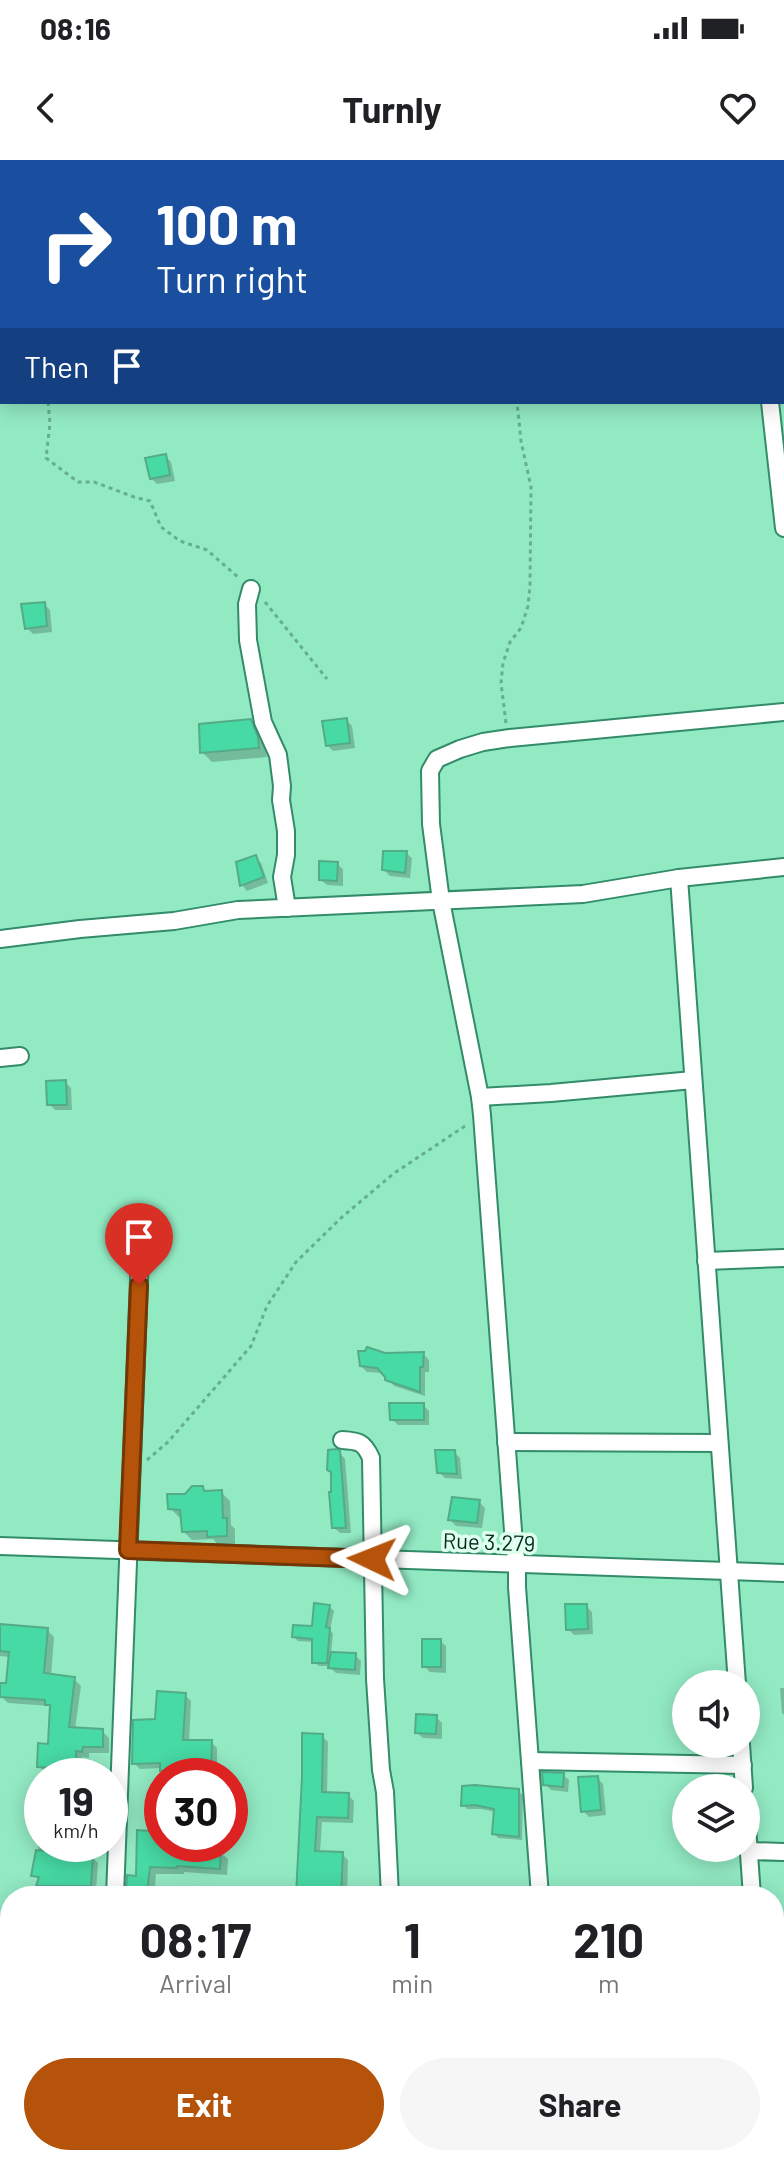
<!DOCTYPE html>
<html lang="en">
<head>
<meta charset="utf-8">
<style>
	body { margin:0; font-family:Barlow,sans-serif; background:#f6f6f6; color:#202124; height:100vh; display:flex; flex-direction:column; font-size:30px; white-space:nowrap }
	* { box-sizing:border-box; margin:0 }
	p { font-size:26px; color:#757577 }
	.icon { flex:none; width:44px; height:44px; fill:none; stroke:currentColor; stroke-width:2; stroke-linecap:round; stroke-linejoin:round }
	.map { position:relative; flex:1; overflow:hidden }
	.details { position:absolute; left:0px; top:1726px; width:784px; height:280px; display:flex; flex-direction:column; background:#fff; border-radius:32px 32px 0 0; box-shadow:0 4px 20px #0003 }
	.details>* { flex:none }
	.top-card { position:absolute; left:0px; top:0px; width:784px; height:244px; box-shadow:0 4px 20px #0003; background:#1a4fa0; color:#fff; overflow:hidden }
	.buttons { position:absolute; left:672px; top:1510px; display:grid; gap:16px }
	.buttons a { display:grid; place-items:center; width:88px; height:88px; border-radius:50%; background:#fff; box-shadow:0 4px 20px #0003; font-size:40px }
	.speed { position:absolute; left:24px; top:1598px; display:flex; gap:16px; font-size:40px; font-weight:700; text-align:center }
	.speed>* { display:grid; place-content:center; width:104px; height:104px; border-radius:50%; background:#fff; box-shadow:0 4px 20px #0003; line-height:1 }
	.speed small { font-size:20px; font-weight:400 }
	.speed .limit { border:12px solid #d22; background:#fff; color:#111 }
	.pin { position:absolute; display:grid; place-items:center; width:68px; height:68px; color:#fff; margin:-82px -34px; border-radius:50% 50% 50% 0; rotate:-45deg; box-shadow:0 0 8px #0007 }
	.pin .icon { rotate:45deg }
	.me { position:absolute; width:88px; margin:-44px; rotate:272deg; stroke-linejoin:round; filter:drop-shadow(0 0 6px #0008) }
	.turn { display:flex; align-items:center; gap:28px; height:168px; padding:0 24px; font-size:36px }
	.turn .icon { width:104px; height:104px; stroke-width:2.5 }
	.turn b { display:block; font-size:56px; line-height:68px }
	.then { display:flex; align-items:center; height:76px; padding:0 24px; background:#0003; gap:16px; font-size:30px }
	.eta { display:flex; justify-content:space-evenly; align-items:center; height:136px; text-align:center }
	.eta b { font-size:48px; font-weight:700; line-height:56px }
	.action { display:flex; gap:16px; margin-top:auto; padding:16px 24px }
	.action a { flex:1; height:92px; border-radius:48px; background:#b45309; color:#fff; font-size:32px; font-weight:700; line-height:92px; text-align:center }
	.action a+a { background:#f6f6f6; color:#202124 }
	.status { display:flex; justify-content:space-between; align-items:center; height:56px; padding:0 40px; background:#fff; direction:ltr }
	.status svg { height:22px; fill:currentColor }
	header { display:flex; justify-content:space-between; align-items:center; height:104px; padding:0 24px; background:#fff; font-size:36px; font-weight:700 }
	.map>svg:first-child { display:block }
</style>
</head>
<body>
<div class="status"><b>08:16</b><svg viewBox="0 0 49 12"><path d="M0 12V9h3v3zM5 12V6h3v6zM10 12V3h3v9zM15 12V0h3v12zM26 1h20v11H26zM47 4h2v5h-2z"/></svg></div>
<header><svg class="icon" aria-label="back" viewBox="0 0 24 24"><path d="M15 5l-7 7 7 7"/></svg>Turnly<svg class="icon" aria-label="heart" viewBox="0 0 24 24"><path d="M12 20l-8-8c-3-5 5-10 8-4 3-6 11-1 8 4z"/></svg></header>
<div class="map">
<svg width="784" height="2006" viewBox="0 0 784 2006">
	<rect width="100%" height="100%" fill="#92eac3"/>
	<g fill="#0003">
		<polygon points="165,296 171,302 175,321 157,324 151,318"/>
		<polygon points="44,444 50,450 52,472 33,474 27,468"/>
		<polygon points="346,560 352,566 355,588 333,591 327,585"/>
		<polygon points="250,561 260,570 267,597 212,602 202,592"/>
		<polygon points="406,693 412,698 410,718 390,716 384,710"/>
		<polygon points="255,698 261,703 268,723 247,731 242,725 238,703"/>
		<polygon points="337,704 343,709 343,726 327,725 321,720"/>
		<polygon points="65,922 71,928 72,950 55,950 49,944"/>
		<polygon points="423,1194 429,1200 429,1212 425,1212 425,1236 394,1226 384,1213 367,1212 361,1206 385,1196"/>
		<polygon points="423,1245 429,1251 429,1265 398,1265 392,1259"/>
		<polygon points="339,1292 345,1299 351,1373 340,1373 334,1368"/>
		<polygon points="454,1292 460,1298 462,1319 445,1318 439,1312"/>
		<polygon points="202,1328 207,1333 221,1332 230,1341 231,1365 235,1369 235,1384 218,1385 213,1379 192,1380 183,1371 183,1358 179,1357 170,1348 186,1336"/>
		<polygon points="479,1342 485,1348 482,1368 456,1366 450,1360"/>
		<polygon points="586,1446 592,1452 593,1474 574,1475 568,1469"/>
		<polygon points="330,1447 334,1451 330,1470 333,1474 331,1494 355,1495 361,1501 360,1515 336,1513 329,1506 319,1506 314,1502 314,1482 298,1481 294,1477 314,1469"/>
		<polygon points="0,1466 47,1470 54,1477 51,1516 74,1519 81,1526 75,1569 102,1571 109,1578 109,1593 89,1593 89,1598 82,1597 83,1611 78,1611 77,1615 46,1613 39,1606 50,1587 52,1549 49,1546 8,1543 1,1536 8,1525 10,1497 0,1496"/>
		<polygon points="440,1481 446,1486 446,1513 430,1512 424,1506"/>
		<polygon points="780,1528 784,1528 784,1555 782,1553"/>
		<polygon points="185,1535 191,1541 189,1582 211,1582 217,1588 217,1616 167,1616 162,1608 140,1609 134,1603 157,1561"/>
		<polygon points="436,1557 442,1563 442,1579 423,1578 417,1573"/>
		<polygon points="322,1576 328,1582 327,1634 348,1635 354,1641 353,1663 322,1662 320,1693 342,1694 348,1700 347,1736 298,1736 304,1617"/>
		<polygon points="563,1615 569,1620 568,1632 551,1630 545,1624"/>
		<polygon points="597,1618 603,1624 606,1655 589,1657 583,1651"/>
		<polygon points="518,1631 523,1635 522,1680 498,1678 494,1673 496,1652 481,1649 467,1649 463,1645"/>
		<polygon points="41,1662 42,1662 42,1684 85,1684 86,1696 92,1697 98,1703 96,1731 86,1731 85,1736 41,1736 42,1729 39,1725 40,1722 34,1715 41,1670"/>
		<polygon points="162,1677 162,1684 183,1684 189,1690 220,1692 228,1699 227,1715 184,1712 184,1714 156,1714 154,1736 127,1736 129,1717 138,1718"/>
		<rect x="0" y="1872" width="10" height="21"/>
		<polygon points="444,1996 535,1996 534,2003 485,1999 481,2002 481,2006 447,2006"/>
		<polygon points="607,1996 629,1996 630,2006 608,2006"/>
	</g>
	<g fill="#47daa4" stroke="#54ab87" stroke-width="2">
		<polygon points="166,294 170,315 150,319 145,298"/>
		<polygon points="45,442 47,466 25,469 21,444"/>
		<polygon points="347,558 350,583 326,586 322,561"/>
		<polygon points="251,559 258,577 259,588 200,593 199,564"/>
		<polygon points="383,691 407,691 405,713 382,710"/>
		<polygon points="256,695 264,717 240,726 236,702"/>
		<polygon points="319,701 338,702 337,721 319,720"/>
		<polygon points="66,920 67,945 47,945 46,921"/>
		<polygon points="367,1187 385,1193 424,1192 423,1207 420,1207 420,1232 385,1220 385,1217 377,1208 360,1206 358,1191 365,1191"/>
		<polygon points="389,1243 424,1243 424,1260 390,1260"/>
		<polygon points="337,1289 340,1291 346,1368 332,1368 329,1332 331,1332 331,1312 327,1310 328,1290"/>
		<polygon points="435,1290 455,1290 457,1314 437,1313"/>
		<polygon points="192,1326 203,1326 204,1331 222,1330 223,1358 227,1358 227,1376 207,1377 207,1371 182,1372 180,1350 168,1349 167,1334 185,1334"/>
		<polygon points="452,1337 480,1340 477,1363 448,1360"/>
		<polygon points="314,1443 330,1445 326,1467 330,1468 327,1503 312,1503 312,1479 292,1477 293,1465 312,1466"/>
		<polygon points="565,1444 587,1444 588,1469 566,1470"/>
		<polygon points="0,1464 48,1468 44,1513 75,1517 69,1567 103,1569 103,1587 83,1587 82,1592 76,1591 77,1606 72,1605 70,1609 37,1607 38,1583 48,1584 50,1545 45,1545 45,1540 0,1537 0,1523 6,1523 9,1492 0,1491"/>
		<rect x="422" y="1479" width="19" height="28"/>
		<polygon points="331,1492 356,1493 355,1510 328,1508"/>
		<polygon points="157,1531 186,1533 183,1580 212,1580 211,1614 160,1611 160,1603 132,1604 133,1560 155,1559"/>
		<polygon points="416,1554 437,1555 436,1574 415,1573"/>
		<polygon points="302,1573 323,1574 322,1632 349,1633 348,1658 317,1657 315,1691 343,1692 341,1735 296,1736 302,1617"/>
		<polygon points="542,1612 564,1613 563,1627 543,1625"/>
		<polygon points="598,1616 601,1650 581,1652 578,1617"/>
		<polygon points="475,1625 519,1629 519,1677 492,1674 494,1649 475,1645 461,1646 462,1626"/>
		<polygon points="137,1670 162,1672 162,1684 182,1684 181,1688 221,1690 220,1709 177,1706 177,1708 150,1707 147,1733 126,1731 127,1715 136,1716"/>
		<polygon points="67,1684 81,1684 81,1692 93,1695 91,1726 36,1726 39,1717 31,1716 36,1690 67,1693"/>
	</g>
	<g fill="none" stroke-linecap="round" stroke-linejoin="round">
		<defs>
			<g id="minor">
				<polyline points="365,0 365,2"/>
				<polyline points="743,0 744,2"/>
				<polyline points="0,139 2,139"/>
				<polyline points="770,242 784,368"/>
				<polyline points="251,429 247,444 248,480 263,562 278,595 282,626 281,640 286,671 286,695 282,717 287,748"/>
				<polyline points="679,718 737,1524"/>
				<polyline points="0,779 80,769 174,761 238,750 583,734 679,718 784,707"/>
				<polyline points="0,898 20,896"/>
				<polyline points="480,937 551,933 693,920"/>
				<polyline points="706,1101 784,1098"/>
				<path d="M342,1280C359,1281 364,1282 371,1298L375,1519L381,1610L385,1632L390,1736"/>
				<polyline points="506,1282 719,1283"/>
				<polyline points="0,1386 784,1413"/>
				<polyline points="741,1584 744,1628"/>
				<polyline points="530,1601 743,1605"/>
				<polyline points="746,1652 752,1736"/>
				<polyline points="749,1691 784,1692"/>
				<polyline points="115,1736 140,1094"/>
				<polyline points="540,1736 517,1427 517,1404 514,1384 482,955 480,937 441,741 431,664 430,611 437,599 460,589 483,582 510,578 784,552"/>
				<polyline points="0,1812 10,1813"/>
				<polyline points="252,1996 252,2006"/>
				<polyline points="403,1996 403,2006"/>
				<polyline points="559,1996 560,2006"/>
				<polyline points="771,1996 771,2006"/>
			</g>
		</defs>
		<use href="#minor" stroke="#328c69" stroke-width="20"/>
		<g stroke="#65ae8f" stroke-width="3" stroke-dasharray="4 4" stroke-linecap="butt">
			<polyline points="56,2 56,0"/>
			<polyline points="597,2 598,0"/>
			<polyline points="48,242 50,263 46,298 78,322 94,322 134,337 150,341 161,367 180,381 207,390 239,418"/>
			<polyline points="265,442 327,519"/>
			<polyline points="506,563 501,523 503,503 510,482 521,468 528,446 530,425 531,327 521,281 517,242"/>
			<polyline points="147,1300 168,1282 251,1186 267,1146 296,1102 341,1058 393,1014 465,966"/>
		</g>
		<use href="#minor" stroke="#fff" stroke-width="16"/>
	</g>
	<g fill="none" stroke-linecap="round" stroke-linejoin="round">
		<defs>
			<polyline id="route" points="139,1125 128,1390 372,1399"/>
		</defs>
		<use href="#route" stroke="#753606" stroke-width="20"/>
		<use href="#route" stroke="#b45309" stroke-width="14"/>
	</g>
	<g text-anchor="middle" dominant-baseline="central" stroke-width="7" stroke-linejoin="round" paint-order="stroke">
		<g font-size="22" fill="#032a1c" stroke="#deffee">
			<text transform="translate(489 1381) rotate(2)">Rue 3.279</text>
		</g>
	</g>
</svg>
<div class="buttons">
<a><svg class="icon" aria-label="sound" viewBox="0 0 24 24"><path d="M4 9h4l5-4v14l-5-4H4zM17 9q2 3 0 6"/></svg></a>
<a><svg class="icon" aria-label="layers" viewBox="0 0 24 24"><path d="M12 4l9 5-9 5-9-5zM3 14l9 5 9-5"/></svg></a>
</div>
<div class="speed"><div>19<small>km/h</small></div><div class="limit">30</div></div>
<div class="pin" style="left:139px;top:1125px;background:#d93025"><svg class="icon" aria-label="arrive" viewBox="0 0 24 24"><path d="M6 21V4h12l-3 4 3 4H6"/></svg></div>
<svg class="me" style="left:372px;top:1399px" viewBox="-20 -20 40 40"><path d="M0-17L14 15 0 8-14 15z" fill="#b45309" stroke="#fff" stroke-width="4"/></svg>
<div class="top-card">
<div class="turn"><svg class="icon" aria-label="right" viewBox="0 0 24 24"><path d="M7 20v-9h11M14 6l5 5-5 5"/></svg><div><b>100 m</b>Turn right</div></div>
<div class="then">Then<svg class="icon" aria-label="arrive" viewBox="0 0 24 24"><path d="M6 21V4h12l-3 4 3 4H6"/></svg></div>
</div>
<section class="details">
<div class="eta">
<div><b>08:17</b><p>Arrival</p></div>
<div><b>1</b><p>min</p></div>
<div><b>210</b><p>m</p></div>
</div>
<div class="action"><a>Exit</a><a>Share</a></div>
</section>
</div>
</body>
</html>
